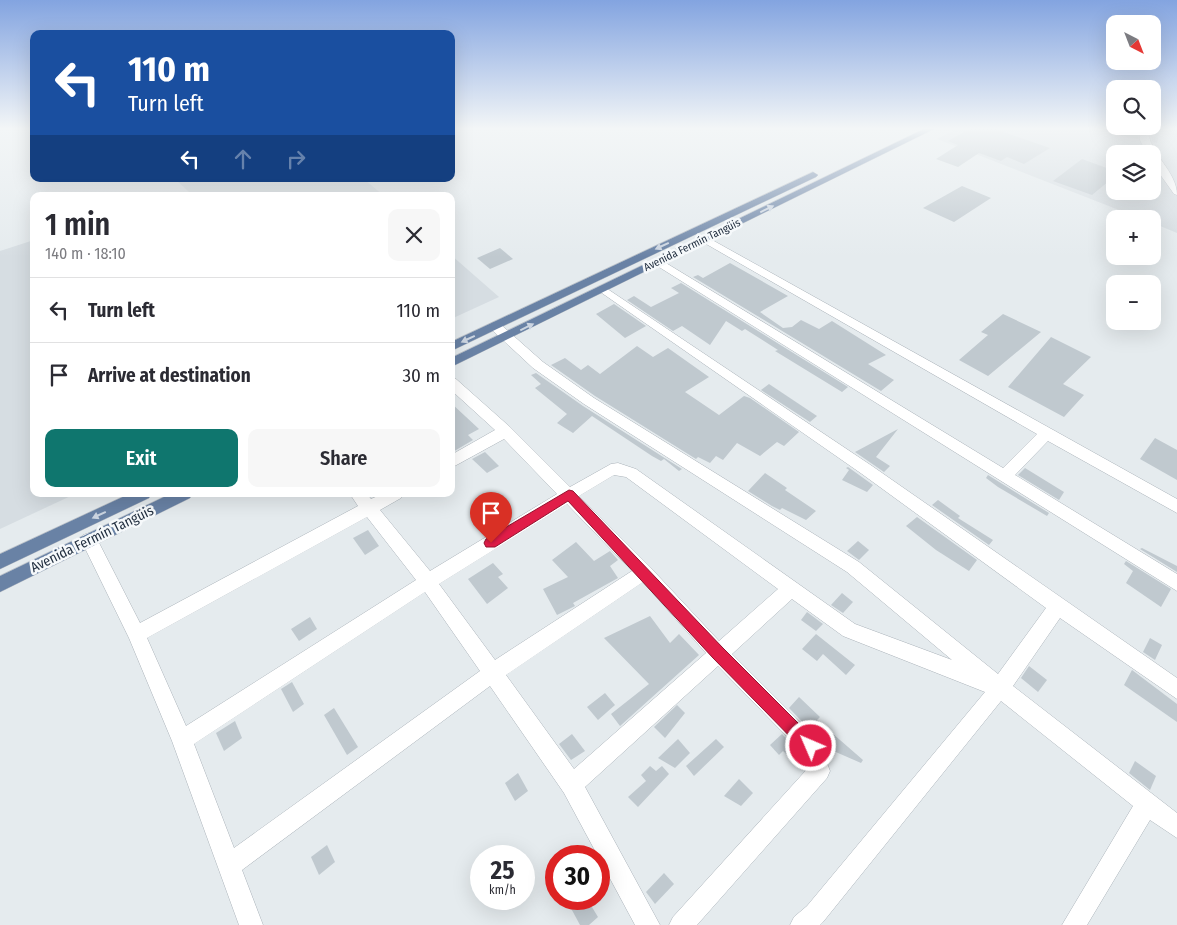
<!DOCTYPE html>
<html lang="en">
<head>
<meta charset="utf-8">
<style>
	body { margin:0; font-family:"Fira Sans Condensed",sans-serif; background:#f7f7f7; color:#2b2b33; height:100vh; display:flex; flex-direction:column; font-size:19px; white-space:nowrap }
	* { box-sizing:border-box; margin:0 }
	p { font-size:16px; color:#7c7c81 }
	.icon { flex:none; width:28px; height:28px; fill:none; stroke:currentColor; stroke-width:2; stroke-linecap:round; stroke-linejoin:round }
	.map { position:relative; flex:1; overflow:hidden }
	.details { position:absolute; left:30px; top:192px; width:425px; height:305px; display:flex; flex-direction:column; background:#fff; border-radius:10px; box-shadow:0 5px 20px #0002 }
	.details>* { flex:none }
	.guide { position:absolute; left:30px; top:30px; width:425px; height:152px; border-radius:10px; box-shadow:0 5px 20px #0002; background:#1a4fa0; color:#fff; overflow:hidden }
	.needle { width:32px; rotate:138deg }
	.tools { position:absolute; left:1106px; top:15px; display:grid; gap:10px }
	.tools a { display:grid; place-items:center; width:55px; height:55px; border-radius:10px; background:#fff; box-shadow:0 5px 20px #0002; font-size:25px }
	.speed { position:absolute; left:470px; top:845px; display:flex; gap:10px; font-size:25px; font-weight:700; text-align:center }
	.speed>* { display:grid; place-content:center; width:65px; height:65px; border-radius:50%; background:#fff; box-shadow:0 5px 20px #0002; line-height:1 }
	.speed small { font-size:12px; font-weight:400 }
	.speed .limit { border:8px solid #d22; background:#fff; color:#111 }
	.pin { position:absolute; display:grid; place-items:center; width:42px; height:42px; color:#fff; margin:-51px -21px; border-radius:50% 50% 50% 0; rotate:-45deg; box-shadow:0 0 5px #0007 }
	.pin .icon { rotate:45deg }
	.me { position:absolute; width:55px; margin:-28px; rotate:315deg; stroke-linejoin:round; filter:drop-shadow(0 0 4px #0008) }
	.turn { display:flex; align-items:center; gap:18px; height:105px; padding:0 15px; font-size:22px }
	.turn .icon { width:65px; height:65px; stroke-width:2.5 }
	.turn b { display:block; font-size:35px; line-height:42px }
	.lanes { display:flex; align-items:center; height:48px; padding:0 15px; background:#0003; justify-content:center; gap:25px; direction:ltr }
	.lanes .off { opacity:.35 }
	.round { display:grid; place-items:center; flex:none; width:52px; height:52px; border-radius:10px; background:#f7f7f7 }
	.overview { display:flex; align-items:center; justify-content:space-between; height:85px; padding:0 15px }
	h1 { font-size:30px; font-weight:600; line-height:38px }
	.button { display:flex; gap:10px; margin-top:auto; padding:10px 15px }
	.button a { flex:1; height:58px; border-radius:10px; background:#0f766e; color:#fff; font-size:20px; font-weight:600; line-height:58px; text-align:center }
	.button a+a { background:#f7f7f7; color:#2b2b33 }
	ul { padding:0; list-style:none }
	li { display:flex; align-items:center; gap:15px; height:65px; padding:0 15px; border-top:1px solid #e1e1e2 }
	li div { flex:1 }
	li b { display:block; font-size:19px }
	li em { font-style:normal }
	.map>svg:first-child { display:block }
</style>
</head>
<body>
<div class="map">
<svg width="1177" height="925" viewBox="0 0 1177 925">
	<rect width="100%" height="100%" fill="#e5ebee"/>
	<g fill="#d6dde2" fill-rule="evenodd">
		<path d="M959,128H1177V233L1153,223L1152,219H1142L937,139ZM1115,154H1152V191H1115Z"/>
		<polygon points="175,179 364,179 384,196 177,196 189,192"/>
		<polygon points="34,240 34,494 75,494 0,529 0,251"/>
		<polygon points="451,255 499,297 451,319"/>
	</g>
	<g fill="#c0c9cf">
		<polygon points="971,128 992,128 1050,148 1024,164 1007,157 1001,161 979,153 958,167 936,159 958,145 948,141"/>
		<polygon points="1117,128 1137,128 1138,139 1116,134"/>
		<polygon points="1149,128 1160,128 1157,143 1153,142"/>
		<polygon points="1082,159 1115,171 1115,176 1092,195 1053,181"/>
		<polygon points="962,186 991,198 954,222 923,208"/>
		<polygon points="500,248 513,259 490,269 477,258"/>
		<polygon points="730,263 788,296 760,312 783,328 792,327 801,320 819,329 832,321 886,355 868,364 894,380 881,391 693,277 698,275 703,278"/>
		<polygon points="681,283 848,387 842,392 775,351 778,350 745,329 742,331 726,321 710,345 682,326 673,331 627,300 634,296 651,307 679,293 671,288"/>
		<polygon points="614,304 646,326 625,338 596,314"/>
		<polygon points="1003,314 1041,332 988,376 959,360 988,335 981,332"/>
		<polygon points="1051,337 1091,357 1063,384 1084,395 1064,417 1008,387"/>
		<polygon points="637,346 653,357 668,348 709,377 685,392 719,415 744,396 750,398 799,432 784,446 777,442 760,456 737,443 723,460 716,456 710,463 698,457 696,459 595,396 551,365 565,358 581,370 588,365 600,374"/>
		<polygon points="536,373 583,406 682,469 679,471 664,459 661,461 652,456 592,416 573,433 557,423 567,414 535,388 541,384 531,375"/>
		<polygon points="769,384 817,416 810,422 761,390"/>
		<polygon points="451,403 479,429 468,435 473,440 451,453"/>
		<polygon points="898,429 876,457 890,466 884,472 855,452"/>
		<polygon points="1155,438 1177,450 1177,480 1140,459"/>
		<polygon points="485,452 499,466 487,473 472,459"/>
		<polygon points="848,467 873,485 867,492 842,480 849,470 846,468"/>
		<polygon points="1025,468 1064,492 1059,500 1018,475"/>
		<polygon points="765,473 787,488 785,490 816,511 806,520 782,508 780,510 772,506 748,491"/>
		<polygon points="988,475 1049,513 1047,516 998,487 986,478"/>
		<polygon points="938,500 960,516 958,518 993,540 989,545 932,505"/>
		<polygon points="917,517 977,560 969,571 936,550 906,526"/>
		<polygon points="368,530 379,546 365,555 353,538"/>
		<polygon points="858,541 869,550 859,560 847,551"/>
		<polygon points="576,542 594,561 610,551 618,560 610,566 618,578 573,603 575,606 557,615 543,589 568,577 552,560"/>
		<polygon points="1142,548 1177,566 1177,572 1140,549"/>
		<polygon points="1126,561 1171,589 1161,607 1126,583 1133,571 1124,564"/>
		<polygon points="493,563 503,574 498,577 508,588 487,604 468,579"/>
		<polygon points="842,593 853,602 843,613 831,605"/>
		<polygon points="807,612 823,624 816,631 801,620"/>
		<polygon points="650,616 670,643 679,634 699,655 620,726 611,714 649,684 604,638"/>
		<polygon points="310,617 317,629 299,641 291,629"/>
		<polygon points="816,634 855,665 846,675 823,654 817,661 802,649"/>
		<polygon points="1150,638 1162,645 1155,660 1143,652"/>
		<polygon points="1029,666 1047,680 1038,692 1021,678"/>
		<polygon points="1132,670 1177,704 1177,722 1124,685"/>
		<polygon points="292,682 304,704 293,712 281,689"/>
		<polygon points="605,693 615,705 598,720 587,707"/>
		<polygon points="799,697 820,717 817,720 863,760 861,763 822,746 819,739 789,708"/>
		<polygon points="677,705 685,713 665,738 654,727"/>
		<polygon points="334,708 358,747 347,755 324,715"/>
		<polygon points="235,721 242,738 224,751 216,733"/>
		<polygon points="572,734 585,751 571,760 559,744"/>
		<polygon points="782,734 802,755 804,760 800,766 783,751 779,755 770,745"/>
		<polygon points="678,739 690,753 675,768 658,758"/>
		<polygon points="716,739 724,747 694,776 686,766"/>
		<polygon points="1135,761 1156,776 1150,790 1129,773"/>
		<polygon points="650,766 656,771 662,766 669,774 638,807 628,797 646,781 641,775"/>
		<polygon points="518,773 528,791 515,801 505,783"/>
		<polygon points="739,779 753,793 741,806 724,796"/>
		<polygon points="327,845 335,862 319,875 311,857"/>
		<polygon points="664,873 674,884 655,904 646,892"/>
		<polygon points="566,899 587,899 598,917 589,925 580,925"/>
	</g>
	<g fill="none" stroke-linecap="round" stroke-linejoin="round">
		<defs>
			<g id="minor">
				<path d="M1139,128H1147C1150,155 1177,171 1177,195L1174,194L1152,163V154H1147L1140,140Z"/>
				<polygon points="705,236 1177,499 1177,513 1048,441 1015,475 1177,574 1177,591 651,262 657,259 661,260 1003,468 1037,434 701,241 700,239"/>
				<path d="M603,286L872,466L1177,678V699L1060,618L1013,686L1177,813V838L1150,820L1087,925H1062L1133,806L1001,701L823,922L820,925H790L794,917L807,906L985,692L843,636L792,599L732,654L818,740L830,771L827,778L697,925H669L673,917L809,767L804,754L718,666L585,787L660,925H635L564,793L490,686L242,870L263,925H239L172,741L129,638L81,540L83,535L89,533L95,535L140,623L358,506L350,494H367L371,499L382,494H403L401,498L380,510L430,571L557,494L504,439L451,468V455L495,430L451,390V377L456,379L510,427L570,487L611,464L618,463L636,469L855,624L952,660L847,572L584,404L533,368L491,329L489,326L491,323H499L543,362L594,398L859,562L998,674L1046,608L862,474L599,291L597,289ZM614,475L626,477L778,589L719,641L650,567L579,496ZM567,504L632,571L495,660L439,584ZM367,517L416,580L186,726L147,638ZM643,582L706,653L574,769L506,675ZM425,592L480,671L234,848L194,744Z"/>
			</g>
			<g id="major">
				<polygon points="926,128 936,128 451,367 451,358"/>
				<polygon points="813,172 818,175 816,177 451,351 451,342"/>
				<polygon points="129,494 151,494 149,498 0,569 0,554"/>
				<polygon points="170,494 192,494 190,498 0,592 0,576"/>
			</g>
		</defs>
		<use href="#minor" stroke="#abb3ba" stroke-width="1"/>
		<use href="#major" stroke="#c1c5ca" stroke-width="1"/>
		<use href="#minor" fill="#fff" fill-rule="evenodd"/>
		<use href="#major" fill="#6982a5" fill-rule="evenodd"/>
	</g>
	<defs><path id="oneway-solid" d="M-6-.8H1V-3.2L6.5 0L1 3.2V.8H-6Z" transform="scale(1.25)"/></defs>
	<g fill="#ccd5e1">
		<use href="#oneway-solid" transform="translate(767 209) rotate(-26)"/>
		<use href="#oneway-solid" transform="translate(662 246) rotate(155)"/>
		<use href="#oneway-solid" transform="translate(527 327) rotate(-26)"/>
		<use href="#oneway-solid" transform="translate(468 339) rotate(155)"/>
		<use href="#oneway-solid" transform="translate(99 515) rotate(155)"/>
	</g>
	<linearGradient id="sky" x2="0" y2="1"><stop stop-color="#83a4e0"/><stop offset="0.5" stop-color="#f3f6f7"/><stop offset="1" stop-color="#f3f6f7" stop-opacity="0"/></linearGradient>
	<rect width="1177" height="257" fill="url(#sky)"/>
	<polygon fill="#e11d48" stroke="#92132f" points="569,490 573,491 723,648 816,741 818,746 816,752 811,754 805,752 713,658 568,501 495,547 486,547 484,543 486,539"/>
	<g text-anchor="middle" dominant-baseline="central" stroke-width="5" stroke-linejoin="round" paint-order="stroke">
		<g font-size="11" fill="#233041" stroke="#f6f9fb">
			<text transform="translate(692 245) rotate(-26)">Avenida Fermín Tangüis</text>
		</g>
		<g font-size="14" fill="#233041" stroke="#f6f9fb">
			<text transform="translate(92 539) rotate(-26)">Avenida Fermín Tangüis</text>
		</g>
	</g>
</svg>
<div class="tools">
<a><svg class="needle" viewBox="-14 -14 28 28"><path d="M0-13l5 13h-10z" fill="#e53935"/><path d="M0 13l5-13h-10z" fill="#7c7c81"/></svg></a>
<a><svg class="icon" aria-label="search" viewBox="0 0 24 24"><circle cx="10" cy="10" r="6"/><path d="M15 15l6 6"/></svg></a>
<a><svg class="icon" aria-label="layers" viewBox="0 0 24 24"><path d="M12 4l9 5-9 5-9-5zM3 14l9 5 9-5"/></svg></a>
<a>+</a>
<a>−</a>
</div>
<div class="speed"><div>25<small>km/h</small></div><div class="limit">30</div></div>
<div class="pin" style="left:491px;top:543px;background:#d93025"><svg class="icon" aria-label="arrive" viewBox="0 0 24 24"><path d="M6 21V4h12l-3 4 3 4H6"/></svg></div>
<svg class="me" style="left:811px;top:746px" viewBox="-20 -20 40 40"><circle r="17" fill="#e11d48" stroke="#fff" stroke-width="3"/><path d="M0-11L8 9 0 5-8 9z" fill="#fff"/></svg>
<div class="guide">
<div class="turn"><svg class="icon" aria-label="left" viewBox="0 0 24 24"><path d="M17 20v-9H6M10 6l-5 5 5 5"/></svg><div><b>110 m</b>Turn left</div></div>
<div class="lanes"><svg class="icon" aria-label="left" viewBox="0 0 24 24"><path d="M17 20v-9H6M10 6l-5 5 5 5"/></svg><svg class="icon off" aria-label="ahead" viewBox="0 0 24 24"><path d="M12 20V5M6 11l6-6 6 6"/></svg><svg class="icon off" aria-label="right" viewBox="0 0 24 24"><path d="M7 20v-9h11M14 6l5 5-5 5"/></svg></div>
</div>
<section class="details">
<div class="overview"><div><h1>1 min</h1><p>140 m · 18:10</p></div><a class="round"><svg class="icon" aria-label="close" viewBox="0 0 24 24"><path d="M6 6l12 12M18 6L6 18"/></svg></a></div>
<ul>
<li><svg class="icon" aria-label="left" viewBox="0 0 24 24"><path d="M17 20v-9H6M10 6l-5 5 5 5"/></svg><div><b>Turn left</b></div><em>110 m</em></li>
<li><svg class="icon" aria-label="arrive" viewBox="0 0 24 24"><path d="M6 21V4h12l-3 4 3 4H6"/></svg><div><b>Arrive at destination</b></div><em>30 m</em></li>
</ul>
<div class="button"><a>Exit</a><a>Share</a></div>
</section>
</div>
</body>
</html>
